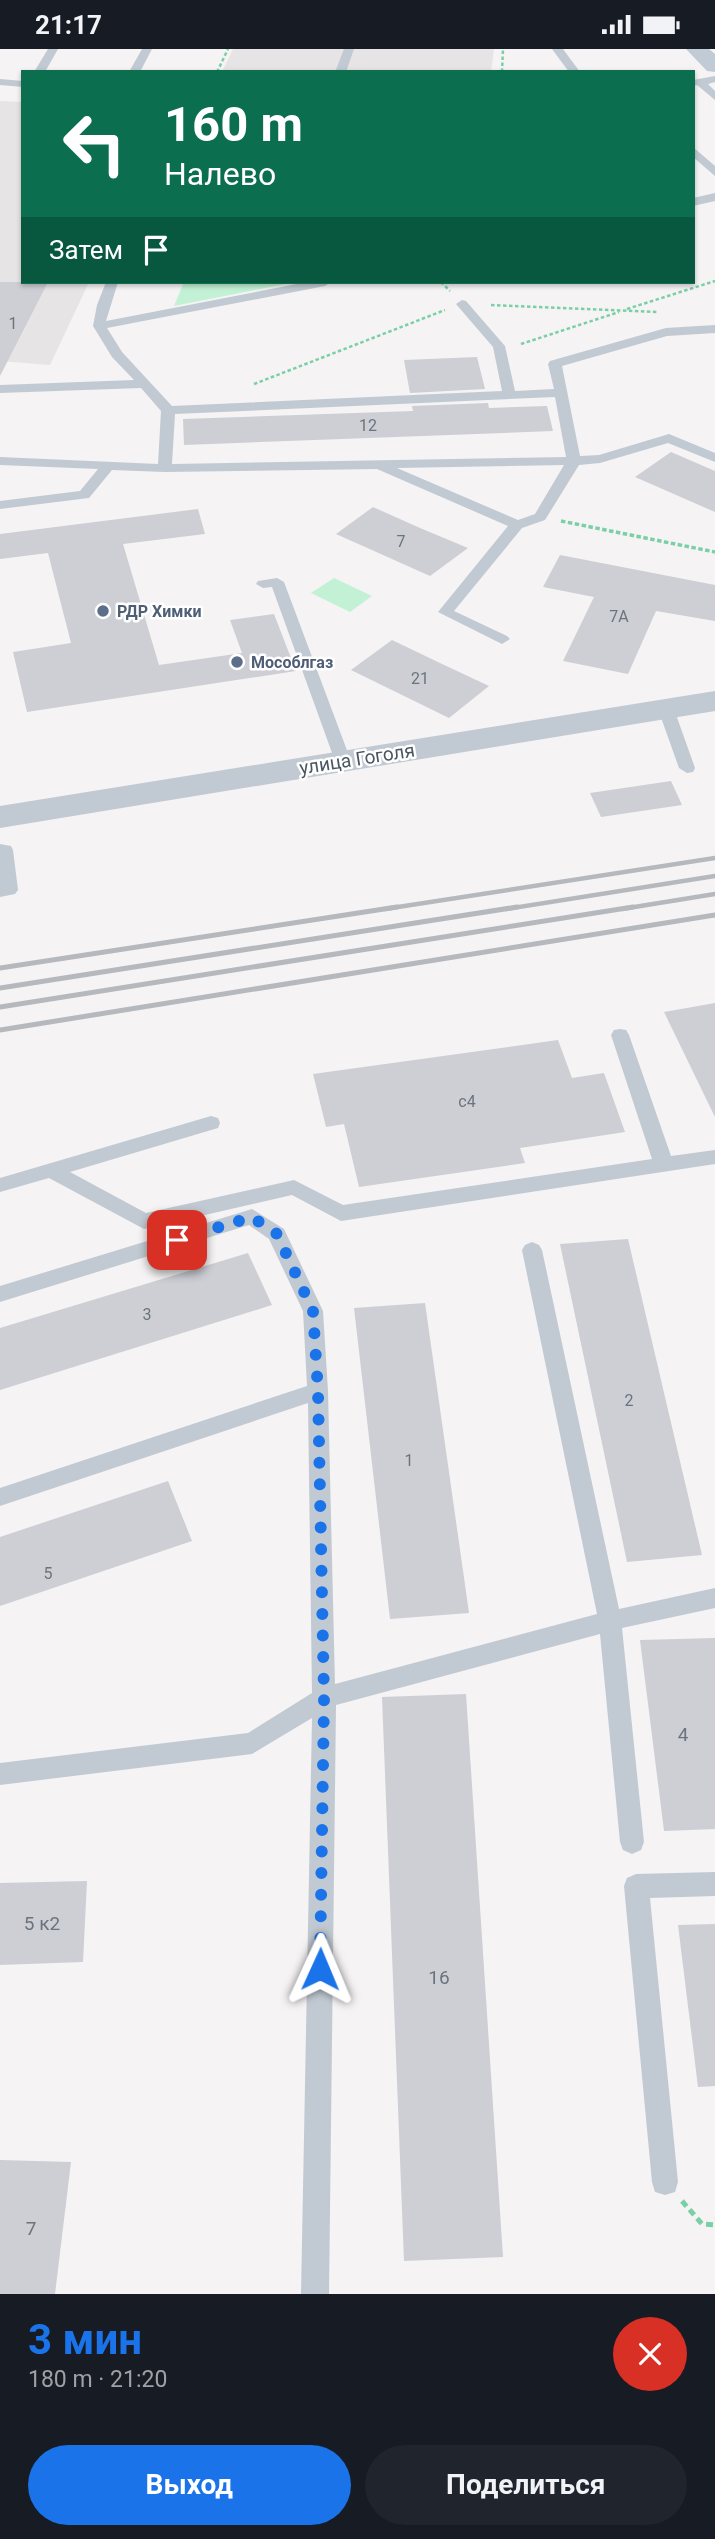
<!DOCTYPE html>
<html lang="ru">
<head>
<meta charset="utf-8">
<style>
	body { margin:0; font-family:Roboto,sans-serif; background:#20242c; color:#f1f3f6; height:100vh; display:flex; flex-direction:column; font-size:26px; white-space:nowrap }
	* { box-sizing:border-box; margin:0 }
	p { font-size:23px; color:#9ea1a6 }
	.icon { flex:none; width:38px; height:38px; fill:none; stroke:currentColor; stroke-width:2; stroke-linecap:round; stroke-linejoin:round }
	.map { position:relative; height:2245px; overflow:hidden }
	.side { display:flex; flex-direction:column; background:#171b24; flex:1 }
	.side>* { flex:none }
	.top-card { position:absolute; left:21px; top:21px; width:674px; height:214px; border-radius:0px; box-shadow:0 2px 5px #0004; background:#0b6e4f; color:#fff; overflow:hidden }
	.pin { position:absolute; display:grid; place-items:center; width:60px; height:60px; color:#fff; margin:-30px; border-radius:14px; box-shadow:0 4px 10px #0006 }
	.me { position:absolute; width:77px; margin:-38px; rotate:1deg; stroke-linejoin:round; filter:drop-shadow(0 0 5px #0008) }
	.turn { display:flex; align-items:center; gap:24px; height:147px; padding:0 28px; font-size:32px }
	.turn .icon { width:91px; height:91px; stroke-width:2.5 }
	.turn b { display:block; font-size:49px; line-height:60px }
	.then { display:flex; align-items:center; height:66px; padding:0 28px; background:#0003; gap:14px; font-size:26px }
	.round { display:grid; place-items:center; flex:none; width:74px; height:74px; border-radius:37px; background:#20242c }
	.head { display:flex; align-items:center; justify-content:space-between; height:119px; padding:0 28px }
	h1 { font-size:42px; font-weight:700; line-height:52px; color:#1a73e8 }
	.action { display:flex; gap:14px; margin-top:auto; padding:14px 28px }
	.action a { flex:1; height:80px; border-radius:42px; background:#1a73e8; color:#fff; font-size:28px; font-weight:700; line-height:80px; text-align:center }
	.action a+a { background:#20242c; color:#f1f3f6 }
	.status { display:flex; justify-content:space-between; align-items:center; height:49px; padding:0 35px; background:#171b24; direction:ltr }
	.status svg { height:19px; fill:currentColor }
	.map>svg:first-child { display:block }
</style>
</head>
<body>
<div class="status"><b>21:17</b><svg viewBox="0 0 49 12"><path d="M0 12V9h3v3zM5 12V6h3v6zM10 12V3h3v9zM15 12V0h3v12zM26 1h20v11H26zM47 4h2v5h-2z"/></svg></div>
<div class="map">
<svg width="715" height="2245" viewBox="0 0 715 2245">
	<rect width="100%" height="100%" fill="#f5f3f3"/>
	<g fill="#e6e4e5">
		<polygon points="233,0 494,0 491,23 222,23"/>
		<polygon points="0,52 23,53 23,233 89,233 50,316 0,312"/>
	</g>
	<g fill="#c3f1d5">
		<polygon points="184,233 296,233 174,257"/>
		<polygon points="334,529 372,547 350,563 311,544"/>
	</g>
	<g fill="#cdcfd5">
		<polygon points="0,233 48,233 0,327"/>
		<polygon points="477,308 485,340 410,344 404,311"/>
		<polygon points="488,354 489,359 547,357 553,382 184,396 183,370 413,362 412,357"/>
		<polygon points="671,403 715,422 715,463 635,428"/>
		<polygon points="373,458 420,479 468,499 430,527 336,485"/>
		<polygon points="198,460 205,485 123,495 159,616 242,604 230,571 274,565 296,622 27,663 13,603 71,594 48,504 0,510 0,485"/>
		<polygon points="560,506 715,536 715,572 656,562 628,625 563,612 594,548 543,538"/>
		<polygon points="392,591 440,614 489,637 449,669 351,621"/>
		<polygon points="671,732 682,756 601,768 590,744"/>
		<polygon points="715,954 715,1068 664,963"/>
		<polygon points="558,991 572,1029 604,1024 625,1083 520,1099 525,1114 359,1138 344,1075 326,1078 313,1025"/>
		<polygon points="628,1190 702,1506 627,1513 560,1195"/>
		<polygon points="248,1204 272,1256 0,1341 0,1279"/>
		<polygon points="425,1254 469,1564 390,1570 354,1259"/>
		<polygon points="168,1432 192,1492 0,1557 0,1488"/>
		<polygon points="715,1589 715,1780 664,1782 640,1591"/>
		<polygon points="466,1645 503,2208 404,2212 382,1648"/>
		<polygon points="87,1832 83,1913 0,1916 0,1834"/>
		<polygon points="715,1875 715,2037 698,2038 678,1876"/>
		<polygon points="0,2111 71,2113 55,2245 0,2245"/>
	</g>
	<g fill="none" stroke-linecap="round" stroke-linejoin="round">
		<g stroke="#7ad0a6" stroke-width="2.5" stroke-dasharray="3.5 2.5" stroke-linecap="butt">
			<polyline points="217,23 228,0"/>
			<polyline points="502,23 503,0"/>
			<polyline points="441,233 450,242"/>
			<polyline points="491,256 657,263"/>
			<polyline points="627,260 715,232"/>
			<polyline points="521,295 619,263"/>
			<polyline points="254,335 445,261"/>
		</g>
		<polyline stroke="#7ad0a6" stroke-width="3.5" stroke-dasharray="4.5 2.5" stroke-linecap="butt" points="561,472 715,503"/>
		<polyline stroke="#7ad0a6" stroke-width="5" stroke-dasharray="7 4.5" stroke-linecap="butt" points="682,2152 702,2175 715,2176"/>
		<g fill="#c1cad2" fill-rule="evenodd">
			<polygon points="48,0 58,0 45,23 34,23"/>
			<polygon points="142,0 152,0 140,23 129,23"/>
			<polygon points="344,0 354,0 346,23 335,23"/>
			<polygon points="552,0 563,0 580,23 569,23"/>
			<polygon points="715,27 715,33 708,35 715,42 715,51 697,36 693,37 693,31"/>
			<polygon points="0,30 23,32 23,38 0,36"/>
			<polygon points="693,98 715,117 715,127 693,108"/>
			<polygon points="715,144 715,152 693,157 693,149"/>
			<path d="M106,233H118L106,272L307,233H331L325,237L107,279L122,303L172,357L502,342L493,298L456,255L462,251L466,252L505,297L515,342L554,340L548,315L550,312L666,279L715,276V284L667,287L562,317L580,407L599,406L669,385L715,404V413L668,394L600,414L579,416L545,471L522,479L454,562L507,587L510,590L502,595L438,563L508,477L377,420L165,423L112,421L89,449L0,460V452L80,442L98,420L0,416V408L158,415L161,362L141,339L0,344V336L134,331L112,308L93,277L97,256ZM555,348L566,408L172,415L175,365ZM564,416L535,465L518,471L397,419Z"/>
			<polygon points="277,529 284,533 351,712 349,716 343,717 335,712 272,538 263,539 256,535 258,532"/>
			<polygon points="666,655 674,660 695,719 693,723 687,724 679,719 658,660"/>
			<polygon points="0,795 11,797 13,801 18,841 15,845 0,848"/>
			<polygon points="620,980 626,981 629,986 671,1107 715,1101 715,1115 341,1172 292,1146 144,1180 49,1129 0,1143 0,1129 211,1067 218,1069 220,1074 218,1079 70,1123 146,1164 294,1131 343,1156 652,1110 611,986 614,981"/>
			<polygon points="252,1160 284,1180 323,1262 328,1342 335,1635 597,1565 522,1201 525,1196 532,1193 539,1196 542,1201 619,1560 715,1539 715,1559 622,1579 644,1793 641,1801 632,1805 623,1801 620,1793 600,1585 336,1656 329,2245 301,2245 312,1669 252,1705 0,1736 0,1714 248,1684 312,1644 308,1354 0,1457 0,1439 307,1337 303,1262 269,1190 249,1176 0,1253 0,1237"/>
			<polygon points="715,1823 715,1847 650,1849 678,2133 675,2143 665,2146 655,2143 652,2133 624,1837 627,1829 636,1825"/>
		</g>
		<polygon fill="#c1cad2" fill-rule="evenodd" points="715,642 715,662 0,779 0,757"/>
		<polygon fill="#c1cbd6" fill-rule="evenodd" points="686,0 709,0 715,5 715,23 707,22"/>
		<g stroke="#b5b8bd" stroke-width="4.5">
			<polyline points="385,860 715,809"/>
			<polyline points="506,860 715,827"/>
			<polyline points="622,860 715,845"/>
		</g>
		<g stroke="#b5b8bd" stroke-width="5">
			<polyline points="0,919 397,858"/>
			<polyline points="0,939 517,858"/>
			<polyline points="0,958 633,858"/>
			<polyline points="0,981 715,866"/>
		</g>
	</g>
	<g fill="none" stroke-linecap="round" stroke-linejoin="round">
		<polyline stroke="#1a73e8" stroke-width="12" stroke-dasharray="0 21.6" points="177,1191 252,1168 277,1185 313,1262 318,1342 324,1649 320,1920"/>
	</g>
	<g fill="#5c6f8a" stroke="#fff" stroke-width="2.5">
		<circle cx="103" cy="562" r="7"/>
		<circle cx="237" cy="613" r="7"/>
	</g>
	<g text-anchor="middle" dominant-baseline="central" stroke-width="5" stroke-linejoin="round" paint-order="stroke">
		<g font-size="16" fill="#6b747e">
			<text x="13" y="274">1</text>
			<text x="368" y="376">12</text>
			<text x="401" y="492">7</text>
			<text x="619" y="567">7А</text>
			<text x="420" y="629">21</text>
			<text x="467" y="1052">с4</text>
			<text x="147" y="1265">3</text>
			<text x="629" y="1351">2</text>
			<text x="409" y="1411">1</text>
			<text x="48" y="1524">5</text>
		</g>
		<g font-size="16" font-weight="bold" fill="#4e5e75" stroke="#fff" text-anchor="start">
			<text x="117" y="562">РДР Химки</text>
			<text x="251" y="613">Мособлгаз</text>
		</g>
		<g font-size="19" fill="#4a5661" stroke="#fff">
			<text transform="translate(357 710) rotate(-9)">улица Гоголя</text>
		</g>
		<g font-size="19" fill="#6b747e">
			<text x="683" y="1685">4</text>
			<text x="42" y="1874">5 к2</text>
			<text x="439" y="1928">16</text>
			<text x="31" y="2179">7</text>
		</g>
	</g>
</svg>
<div class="pin" style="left:177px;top:1191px;background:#d93025"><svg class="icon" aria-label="arrive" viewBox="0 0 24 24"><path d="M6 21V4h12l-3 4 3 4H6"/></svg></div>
<svg class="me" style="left:320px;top:1920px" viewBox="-20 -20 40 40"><path d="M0-17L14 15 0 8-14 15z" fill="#1a73e8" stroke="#fff" stroke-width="4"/></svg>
<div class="top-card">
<div class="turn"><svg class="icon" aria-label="left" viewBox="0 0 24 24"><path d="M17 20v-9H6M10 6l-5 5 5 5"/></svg><div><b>160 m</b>Налево</div></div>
<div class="then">Затем<svg class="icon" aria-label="arrive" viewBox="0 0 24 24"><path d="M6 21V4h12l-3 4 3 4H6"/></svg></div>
</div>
</div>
<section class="side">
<div class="head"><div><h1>3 мин</h1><p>180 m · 21:20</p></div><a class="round" style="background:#d93025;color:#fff"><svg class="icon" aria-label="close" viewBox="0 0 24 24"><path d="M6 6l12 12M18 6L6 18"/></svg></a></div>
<div class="action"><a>Выход</a><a>Поделиться</a></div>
</section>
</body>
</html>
